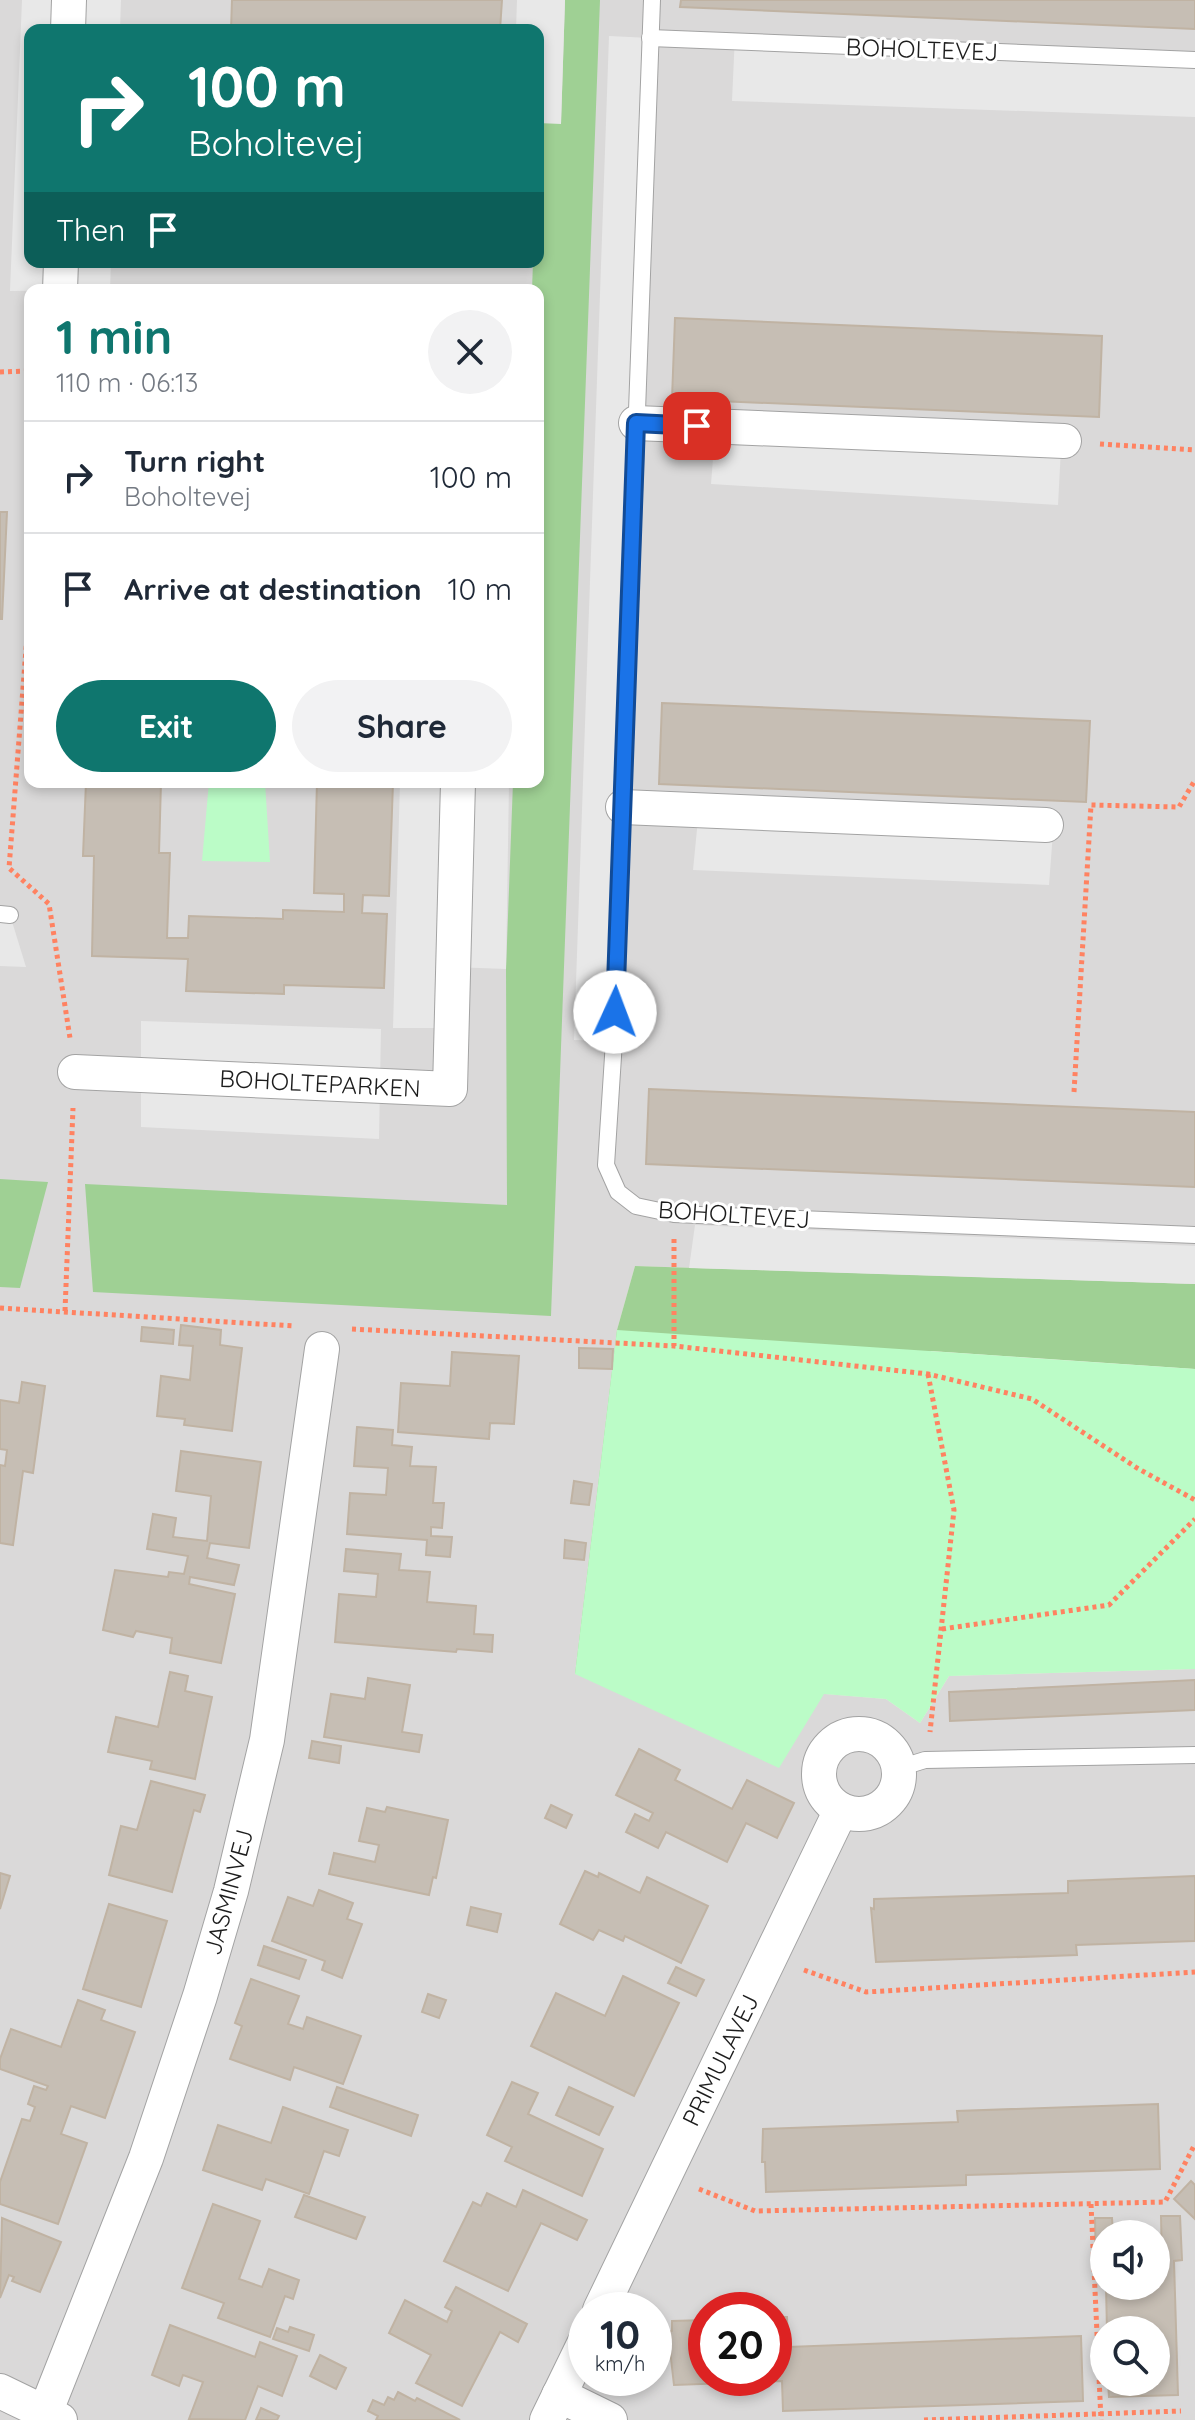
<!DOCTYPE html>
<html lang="en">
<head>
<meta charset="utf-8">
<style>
	body { margin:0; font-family:Quicksand,sans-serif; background:#f2f2f3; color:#1f2937; height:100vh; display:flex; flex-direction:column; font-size:30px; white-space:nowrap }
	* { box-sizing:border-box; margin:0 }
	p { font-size:26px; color:#747a83 }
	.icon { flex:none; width:44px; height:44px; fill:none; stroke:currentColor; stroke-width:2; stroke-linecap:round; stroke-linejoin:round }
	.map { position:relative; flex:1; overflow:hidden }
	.panel { position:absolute; left:24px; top:284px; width:520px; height:504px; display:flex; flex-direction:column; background:#fff; border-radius:16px; box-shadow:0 4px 12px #0003 }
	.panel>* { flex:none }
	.top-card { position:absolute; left:24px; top:24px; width:520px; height:244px; border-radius:16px; box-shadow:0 4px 12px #0003; background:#0f766e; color:#fff; overflow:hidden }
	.controls { position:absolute; left:1090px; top:2220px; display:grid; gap:16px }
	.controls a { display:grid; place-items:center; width:80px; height:80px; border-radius:50%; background:#fff; box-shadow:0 4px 12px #0003; font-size:40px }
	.speed { position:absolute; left:568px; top:2292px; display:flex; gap:16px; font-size:40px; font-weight:700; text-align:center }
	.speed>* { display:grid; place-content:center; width:104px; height:104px; border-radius:50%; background:#fff; box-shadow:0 4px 12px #0003; line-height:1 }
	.speed small { font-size:20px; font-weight:400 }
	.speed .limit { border:12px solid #d22; background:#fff; color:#111 }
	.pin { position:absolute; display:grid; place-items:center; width:68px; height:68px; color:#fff; margin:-34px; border-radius:16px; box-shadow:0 4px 12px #0006 }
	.me { position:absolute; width:88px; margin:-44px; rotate:2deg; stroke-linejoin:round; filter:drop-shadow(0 0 6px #0008) }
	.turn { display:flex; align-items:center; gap:28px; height:168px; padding:0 32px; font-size:36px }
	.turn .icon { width:104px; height:104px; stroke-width:2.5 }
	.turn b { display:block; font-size:56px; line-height:68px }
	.then { display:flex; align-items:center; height:76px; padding:0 32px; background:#0003; gap:16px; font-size:30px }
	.round { display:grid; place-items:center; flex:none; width:84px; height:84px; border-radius:42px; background:#f2f2f3 }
	.summary { display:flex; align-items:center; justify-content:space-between; height:136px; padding:0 32px }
	h1 { font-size:48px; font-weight:700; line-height:60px; color:#0f766e }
	.button { display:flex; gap:16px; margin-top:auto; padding:16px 32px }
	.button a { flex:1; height:92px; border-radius:48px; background:#0f766e; color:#fff; font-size:32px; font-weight:700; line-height:92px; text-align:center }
	.button a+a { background:#f2f2f3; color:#1f2937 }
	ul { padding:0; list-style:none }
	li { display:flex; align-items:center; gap:24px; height:112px; padding:0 32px; border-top:2px solid #e0e1e3 }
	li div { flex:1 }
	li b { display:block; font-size:30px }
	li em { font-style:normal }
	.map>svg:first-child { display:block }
</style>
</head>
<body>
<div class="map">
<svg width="1195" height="2420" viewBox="0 0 1195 2420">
	<rect width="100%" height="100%" fill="#eeebe1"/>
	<path fill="#dad9d9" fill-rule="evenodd" d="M0,0H1195V1284L635,1266L617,1330L575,1673L886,1699L920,1723L949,1676L1195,1669V2420H0ZM30,30H538V262H30ZM30,290H538V782H30ZM1104,2234H1156V2286H1104ZM586,2310H654V2378H586ZM706,2310H774V2378H706ZM1104,2330H1156V2382H1104Z"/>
	<g fill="#9fd094">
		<polygon points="565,0 600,0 551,1316 93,1292 85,1184 507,1205 506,969 513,782 538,782 538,290 532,290 533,262 538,262 538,123 561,123"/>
		<polygon points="0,1179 48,1182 20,1288 0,1287"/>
		<polygon points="635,1266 1195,1284 1195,1369 931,1351 575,1674 617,1330"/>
	</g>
	<g fill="#bbfcc7">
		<polygon points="209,782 265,782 270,862 202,861"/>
		<polygon points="617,1330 1195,1369 1195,1669 949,1676 920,1723 886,1699 824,1694 779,1768 575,1674"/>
	</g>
	<g fill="#e8e8e8">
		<polygon points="22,0 121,0 120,30 30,30 30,262 111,262 110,290 10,291"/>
		<polygon points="517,0 565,0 561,124 538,123 538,30 516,30"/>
		<polygon points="735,35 1195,54 1195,117 732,101"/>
		<polygon points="609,36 650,38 614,1041 574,1040"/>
		<polygon points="716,420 1062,429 1058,505 711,484"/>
		<polygon points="400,782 509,782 506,969 453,967 451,1028 393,1028"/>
		<polygon points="700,799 1054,819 1049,885 693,870"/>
		<polygon points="0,914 10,915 26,967 0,966"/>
		<polygon points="141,1021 381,1029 379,1139 141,1127"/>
		<polygon points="695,1225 1195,1246 1195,1284 689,1268"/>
	</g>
	<g fill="#c6beb4" stroke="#c0b3a3" stroke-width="2">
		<polygon points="232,0 502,0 500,30 231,30"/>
		<polygon points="681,0 1195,0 1195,29 680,7"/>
		<polygon points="675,318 1102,336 1099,417 672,399"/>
		<polygon points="0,512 7,512 2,619 0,619"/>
		<polygon points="662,703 1090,721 1086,802 659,784"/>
		<polygon points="86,782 161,782 159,853 170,853 167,938 188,938 189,916 283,919 283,910 344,912 344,894 314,893 317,782 393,782 389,896 363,895 362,913 387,914 384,988 284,985 284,994 186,991 188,959 92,956 94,856 83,856"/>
		<polygon points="649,1089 1195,1112 1195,1187 646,1164"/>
		<polygon points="181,1325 221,1330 220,1345 242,1348 232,1431 184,1425 185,1419 157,1416 161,1376 190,1380 193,1346 179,1345"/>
		<polygon points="142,1327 174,1330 173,1344 141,1341"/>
		<polygon points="579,1348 613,1349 612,1369 579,1368"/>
		<polygon points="452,1352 519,1356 514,1424 490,1423 489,1439 398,1432 401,1383 450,1386"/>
		<polygon points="22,1382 45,1386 33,1473 23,1471 13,1545 0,1543 0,1465 5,1466 7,1450 0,1449 0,1400 19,1403"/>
		<polygon points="357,1427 393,1430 392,1445 412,1447 410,1466 436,1467 433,1503 444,1503 442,1528 431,1527 431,1536 452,1537 450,1557 426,1555 427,1540 347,1534 350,1493 386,1495 388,1468 354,1466"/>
		<polygon points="181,1451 261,1462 249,1548 210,1543 207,1558 239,1565 234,1585 190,1577 189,1584 235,1594 221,1663 170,1653 172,1638 136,1631 133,1637 103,1630 115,1570 168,1577 169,1572 184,1574 188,1556 147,1549 153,1514 176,1518 173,1537 207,1541 211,1496 176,1491"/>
		<polygon points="574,1481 592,1484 589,1505 571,1503"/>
		<polygon points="565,1540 586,1543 584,1560 564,1558"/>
		<polygon points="346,1549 401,1554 399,1570 430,1572 427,1602 476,1606 474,1634 493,1635 492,1652 457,1649 456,1652 335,1642 339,1594 376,1597 378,1574 344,1571"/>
		<polygon points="170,1672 188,1676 185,1691 212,1697 195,1779 150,1769 152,1761 108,1752 116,1717 158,1727"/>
		<polygon points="368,1678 410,1685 402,1732 422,1735 419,1752 324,1737 331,1694 365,1699"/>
		<polygon points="1195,1680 1195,1710 950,1721 949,1692"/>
		<polygon points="312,1741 341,1746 339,1763 309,1758"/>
		<polygon points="639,1749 680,1770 675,1780 732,1809 747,1780 794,1803 777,1838 746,1823 727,1862 666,1832 658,1848 626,1832 635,1814 649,1821 653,1813 616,1795"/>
		<polygon points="151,1781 205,1795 200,1812 194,1810 172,1892 109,1875 121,1826 137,1830"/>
		<polygon points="551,1805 572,1815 566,1828 545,1818"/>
		<polygon points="387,1807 448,1820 436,1878 433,1877 429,1895 329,1874 334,1853 375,1862 379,1845 359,1841 367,1808 385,1812"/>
		<polygon points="585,1871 598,1877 599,1873 640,1893 647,1877 708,1906 681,1963 625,1936 623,1941 599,1930 593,1940 560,1924"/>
		<polygon points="0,1873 10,1876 0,1909"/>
		<polygon points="1195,1876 1195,1941 1076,1945 1077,1955 876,1962 871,1908 874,1909 874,1899 1068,1893 1068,1881"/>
		<polygon points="319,1890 353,1903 347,1919 362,1924 342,1978 322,1970 325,1961 272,1941 288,1897 313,1906"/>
		<polygon points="109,1904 167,1921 141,2007 83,1989"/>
		<polygon points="471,1907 501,1914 497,1932 467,1925"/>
		<polygon points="264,1946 306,1960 299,1979 258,1965"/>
		<polygon points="676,1967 704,1980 696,1996 668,1983"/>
		<polygon points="623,1976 679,2003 634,2096 531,2046 556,1993 605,2016"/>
		<polygon points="251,1979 299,1996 288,2024 303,2029 307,2017 361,2036 343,2084 294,2067 290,2080 230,2059 242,2026 235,2023"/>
		<polygon points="428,1994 446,2000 439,2018 422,2012"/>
		<polygon points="78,2000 105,2010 101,2020 135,2032 105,2118 71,2106 61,2134 87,2143 58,2224 0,2204 0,2182 22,2119 30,2121 35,2107 28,2104 34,2086 46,2090 48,2086 0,2069 0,2059 11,2029 61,2047"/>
		<polygon points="512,2082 538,2093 528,2114 603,2149 582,2196 505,2161 512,2147 487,2135"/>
		<polygon points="337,2087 418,2115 411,2136 330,2107"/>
		<polygon points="569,2087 613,2107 599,2135 556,2115"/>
		<polygon points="1158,2104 1160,2169 966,2175 966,2185 766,2192 765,2162 762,2162 763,2129 958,2122 957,2111"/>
		<polygon points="283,2107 348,2130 339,2156 324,2151 309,2194 266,2179 262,2190 203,2170 218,2125 271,2143"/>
		<polygon points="1191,2181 1195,2185 1195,2219 1174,2199"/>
		<polygon points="523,2190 587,2220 577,2240 541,2223 508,2291 444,2261 473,2202 481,2206 487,2193 516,2207"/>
		<polygon points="304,2195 365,2217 356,2239 295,2217"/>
		<polygon points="213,2204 260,2221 239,2279 262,2287 269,2269 299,2280 293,2299 285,2296 270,2337 218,2318 224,2303 182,2288"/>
		<polygon points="1161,2216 1180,2216 1182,2260 1174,2261 1178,2395 1109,2397 1108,2382 1156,2382 1156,2330 1107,2330 1106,2286 1156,2286 1156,2261 1162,2261"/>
		<polygon points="2,2218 61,2242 40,2292 12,2281 14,2277 9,2275 0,2298"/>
		<polygon points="1095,2218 1112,2218 1113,2234 1104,2234 1104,2267 1096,2267"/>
		<polygon points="456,2287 527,2324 518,2342 500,2332 462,2406 416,2383 431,2355 389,2333 405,2300 447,2322 452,2311 445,2307"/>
		<polygon points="774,2317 787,2317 788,2347 1081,2336 1083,2401 783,2411 782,2381 674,2385 668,2332 672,2331 672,2321 706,2320 706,2378 774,2378"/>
		<polygon points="170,2325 255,2357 260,2342 297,2356 282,2396 258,2386 245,2420 189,2419 203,2382 183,2375 179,2386 152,2375"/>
		<polygon points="290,2327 314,2335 309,2351 273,2339 277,2328 288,2332"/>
		<polygon points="320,2355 346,2368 336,2389 310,2376"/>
		<polygon points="398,2392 415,2401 417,2398 460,2420 376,2420 378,2416 368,2411 373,2400 384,2405 388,2397 394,2400"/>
		<polygon points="261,2408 279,2416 277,2420 256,2420"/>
	</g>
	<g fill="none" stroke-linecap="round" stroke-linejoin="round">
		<defs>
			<g id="service">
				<polyline points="652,0 614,1041 606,1165 618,1192 636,1206 674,1214 1195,1235"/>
				<polyline points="650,38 1195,60"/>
				<polyline points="0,914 10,915"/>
				<polyline points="899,1768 925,1760 1195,1755"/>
			</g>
			<g id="minor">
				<polyline points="68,30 69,0"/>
				<polyline points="60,290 61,262"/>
				<polyline points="636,423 1064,441"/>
				<polyline points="623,807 1046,825"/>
				<polyline points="75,1072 450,1089 458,782"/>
				<circle cx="859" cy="1774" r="40"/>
				<polyline points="600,2310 841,1810"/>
				<polyline points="0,2391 60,2420"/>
				<polyline points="559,2395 610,2420"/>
				<polyline points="45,2413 146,2158 200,1996 231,1891 267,1740 322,1349"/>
				<polyline points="547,2420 586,2340"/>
			</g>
		</defs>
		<use href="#service" stroke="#a3a3a3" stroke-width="18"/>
		<use href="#minor" stroke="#a3a3a3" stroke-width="36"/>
		<g stroke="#ff8261" stroke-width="5" stroke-dasharray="4 4" stroke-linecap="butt">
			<polyline points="0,372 30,371"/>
			<polyline points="30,422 27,427 30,479"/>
			<polyline points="1100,444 1195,450"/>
			<polyline points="30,598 9,868 49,904 70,1038"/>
			<polyline points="1074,1092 1091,805 1179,807 1195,780"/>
			<polyline points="674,1239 674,1346"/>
			<polyline points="0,1308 294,1326"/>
			<polyline points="65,1311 73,1108"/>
			<polyline points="352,1329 674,1346 928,1374 1032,1399 1137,1468 1195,1500"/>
			<polyline points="928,1374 954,1510 930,1732"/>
			<polyline points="942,1629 1109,1605 1195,1519"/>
			<polyline points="804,1970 866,1992 1195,1972"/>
			<polyline points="699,2189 755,2211 1165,2202 1195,2144"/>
			<polyline points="1091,2204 1101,2420"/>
			<polyline points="924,2420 1181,2411"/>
		</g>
		<use href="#service" stroke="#fff" stroke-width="16"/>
		<use href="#minor" stroke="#fff" stroke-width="34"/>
	</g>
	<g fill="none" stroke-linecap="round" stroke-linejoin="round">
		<defs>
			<polyline id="route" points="615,1012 636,423 697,426"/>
		</defs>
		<use href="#route" stroke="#114b97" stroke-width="20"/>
		<use href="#route" stroke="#1a73e8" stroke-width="14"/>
	</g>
	<g text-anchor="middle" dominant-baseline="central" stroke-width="6" stroke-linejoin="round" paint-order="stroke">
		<g font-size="24" fill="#1c1c1c" stroke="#fff">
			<text transform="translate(922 49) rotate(2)">BOHOLTEVEJ</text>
			<text transform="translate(320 1083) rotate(3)">BOHOLTEPARKEN</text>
			<text transform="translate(734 1214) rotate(4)">BOHOLTEVEJ</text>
			<text transform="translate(228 1892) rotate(-75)">JASMINVEJ</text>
			<text transform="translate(720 2060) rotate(-64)">PRIMULAVEJ</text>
		</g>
	</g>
</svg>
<div class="controls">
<a><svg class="icon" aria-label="sound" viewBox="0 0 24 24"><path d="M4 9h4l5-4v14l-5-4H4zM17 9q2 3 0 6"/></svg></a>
<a><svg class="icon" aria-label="search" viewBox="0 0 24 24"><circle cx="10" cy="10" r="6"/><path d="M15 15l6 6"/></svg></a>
</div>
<div class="speed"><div>10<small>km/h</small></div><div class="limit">20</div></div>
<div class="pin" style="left:697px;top:426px;background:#d93025"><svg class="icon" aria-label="arrive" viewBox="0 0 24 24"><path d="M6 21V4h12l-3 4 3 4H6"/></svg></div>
<svg class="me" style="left:615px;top:1012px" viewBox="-20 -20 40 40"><circle r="19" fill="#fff"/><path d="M0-13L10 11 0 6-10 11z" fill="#1a73e8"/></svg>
<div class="top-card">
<div class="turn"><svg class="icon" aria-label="right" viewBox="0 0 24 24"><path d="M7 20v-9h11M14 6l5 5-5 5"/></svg><div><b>100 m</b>Boholtevej</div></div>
<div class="then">Then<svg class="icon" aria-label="arrive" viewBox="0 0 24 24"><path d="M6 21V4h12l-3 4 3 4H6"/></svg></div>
</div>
<section class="panel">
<div class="summary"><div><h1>1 min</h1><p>110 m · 06:13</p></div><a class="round"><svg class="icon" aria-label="close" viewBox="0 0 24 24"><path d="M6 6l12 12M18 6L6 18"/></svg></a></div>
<ul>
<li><svg class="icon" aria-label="right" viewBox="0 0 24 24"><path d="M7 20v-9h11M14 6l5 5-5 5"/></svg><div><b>Turn right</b><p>Boholtevej</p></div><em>100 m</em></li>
<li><svg class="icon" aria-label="arrive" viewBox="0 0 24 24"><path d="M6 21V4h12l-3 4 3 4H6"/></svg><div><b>Arrive at destination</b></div><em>10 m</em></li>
</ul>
<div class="button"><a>Exit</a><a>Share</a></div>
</section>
</div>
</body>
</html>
